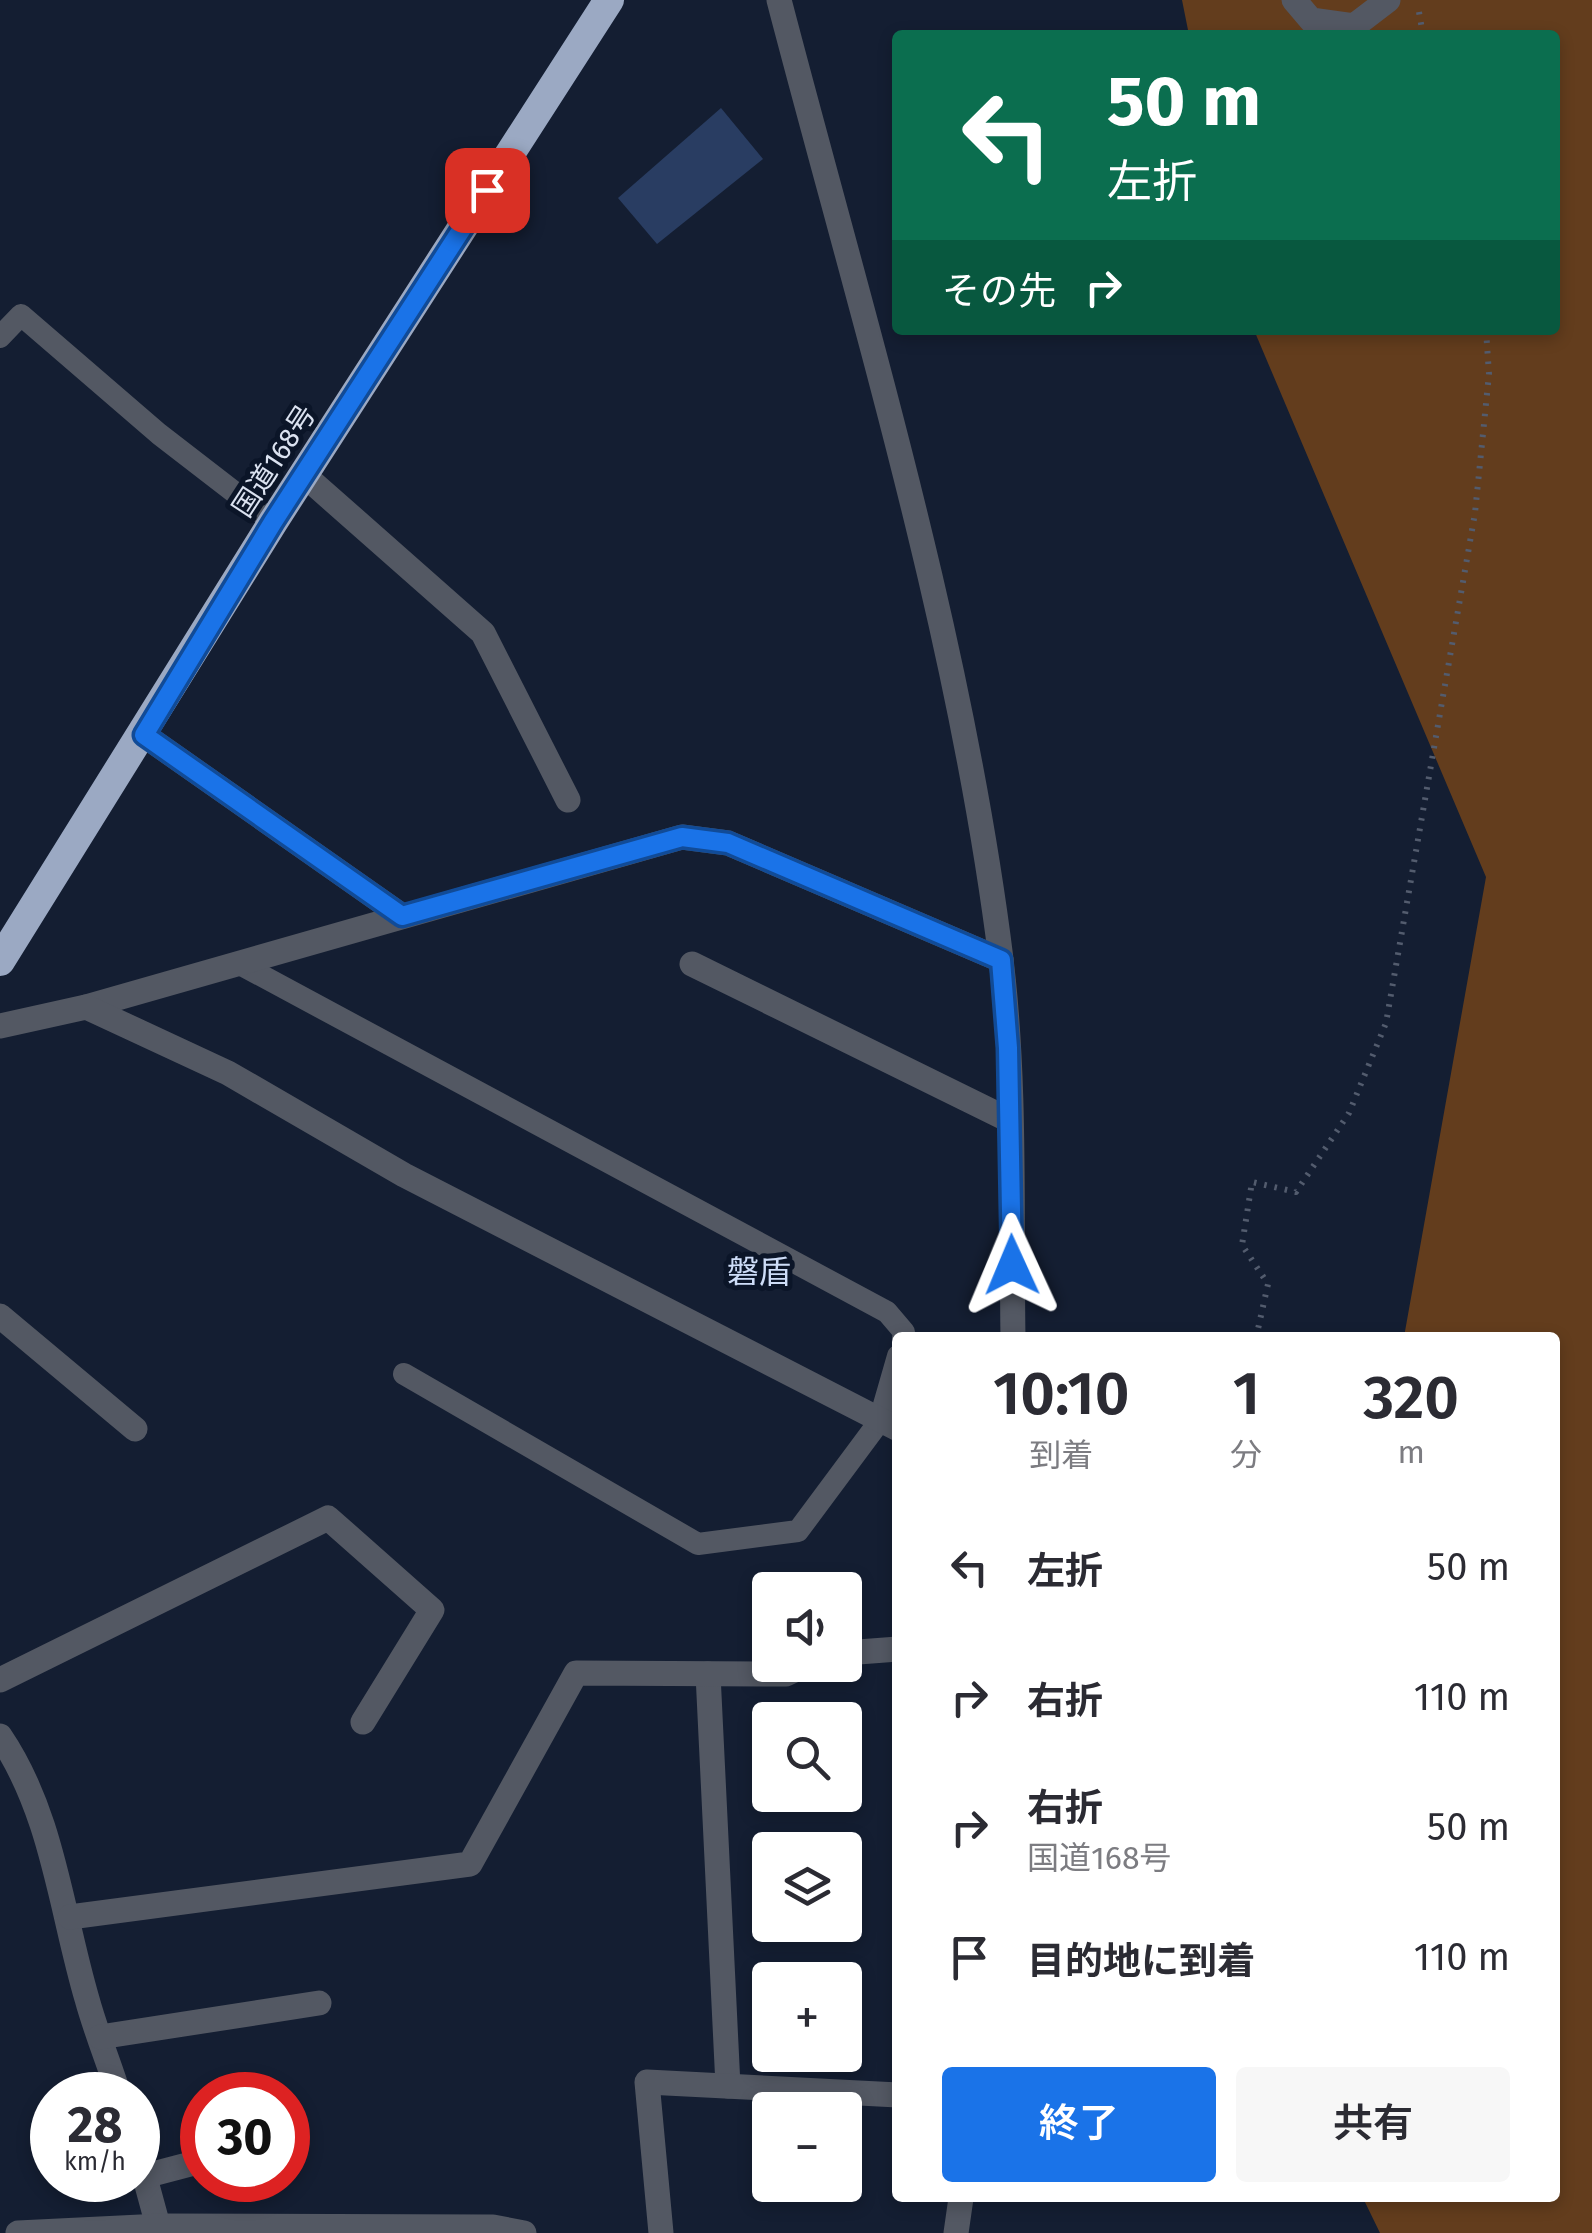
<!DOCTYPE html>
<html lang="ja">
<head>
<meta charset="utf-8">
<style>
	body { margin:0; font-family:"Fira Sans","Noto Sans JP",sans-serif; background:#f7f7f7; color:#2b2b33; height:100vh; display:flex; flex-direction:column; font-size:38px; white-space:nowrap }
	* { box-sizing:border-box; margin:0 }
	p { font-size:32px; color:#7c7c81 }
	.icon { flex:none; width:55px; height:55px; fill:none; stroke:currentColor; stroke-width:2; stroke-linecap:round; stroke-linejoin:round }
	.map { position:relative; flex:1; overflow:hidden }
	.details { position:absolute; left:892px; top:1332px; width:668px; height:870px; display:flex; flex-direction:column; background:#fff; border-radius:10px; box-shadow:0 5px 15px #0003 }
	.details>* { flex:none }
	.guide { position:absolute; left:892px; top:30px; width:668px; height:305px; border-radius:10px; box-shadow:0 5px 15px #0003; background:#0b6e4f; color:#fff; overflow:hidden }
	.buttons { position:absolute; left:752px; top:1572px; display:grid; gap:20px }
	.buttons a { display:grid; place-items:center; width:110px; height:110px; border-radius:10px; background:#fff; box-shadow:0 5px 15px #0003; font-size:50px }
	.speed { position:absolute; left:30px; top:2072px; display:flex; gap:20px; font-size:50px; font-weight:700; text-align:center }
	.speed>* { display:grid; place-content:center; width:130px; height:130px; border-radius:50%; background:#fff; box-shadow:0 5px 15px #0003; line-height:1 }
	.speed small { font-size:25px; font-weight:400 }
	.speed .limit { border:15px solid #d22; background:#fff; color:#111 }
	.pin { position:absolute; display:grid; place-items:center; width:85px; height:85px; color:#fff; margin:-42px; border-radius:20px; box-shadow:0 5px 15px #0006 }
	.me { position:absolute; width:110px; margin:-55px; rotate:359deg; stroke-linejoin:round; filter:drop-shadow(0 0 8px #0008) }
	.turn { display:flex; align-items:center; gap:35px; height:210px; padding:0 50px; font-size:45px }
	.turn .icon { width:130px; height:130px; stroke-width:2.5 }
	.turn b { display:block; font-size:70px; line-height:85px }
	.then { display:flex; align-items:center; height:95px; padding:0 50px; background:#0003; gap:20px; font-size:38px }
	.eta { display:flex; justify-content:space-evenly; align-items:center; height:170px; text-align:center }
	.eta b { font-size:60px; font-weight:600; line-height:70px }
	.primary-button { display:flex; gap:20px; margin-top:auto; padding:20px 50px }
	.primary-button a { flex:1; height:115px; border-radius:10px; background:#1a73e8; color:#fff; font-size:40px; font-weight:600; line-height:115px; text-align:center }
	.primary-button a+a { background:#f7f7f7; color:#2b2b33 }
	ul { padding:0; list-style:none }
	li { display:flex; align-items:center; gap:30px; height:130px; padding:0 50px }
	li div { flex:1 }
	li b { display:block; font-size:38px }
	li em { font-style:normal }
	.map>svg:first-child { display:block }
</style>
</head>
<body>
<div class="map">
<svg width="1592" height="2233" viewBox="0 0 1592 2233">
	<rect width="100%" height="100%" fill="#141e32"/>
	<polygon fill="#633d1d" points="1182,0 1592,0 1592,2233 1380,2233 1363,2198 1555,2198 1555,1338 1404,1337 1486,877 1254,330 1555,330 1555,35 1189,35"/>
	<polygon fill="#293d62" points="721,108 763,159 657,244 618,198"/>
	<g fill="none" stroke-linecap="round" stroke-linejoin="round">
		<g stroke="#535c6e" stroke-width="6" stroke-dasharray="2.5 8" stroke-linecap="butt">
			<polyline points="1419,12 1423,35"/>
			<polyline points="1256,1338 1268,1284 1242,1245 1252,1182 1296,1192 1349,1113 1386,1023 1475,513 1489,374 1486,330"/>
		</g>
		<g stroke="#535863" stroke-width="22">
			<polyline points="0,337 21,315 159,434 273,522"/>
			<polyline points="238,963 887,1312 904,1332 903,1338"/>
			<polyline points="404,1374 698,1544 798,1531 879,1422 898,1356"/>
		</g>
		<g stroke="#535863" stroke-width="25">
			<path d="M779,0C861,314 961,637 1001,959C1016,1084 1011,1212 1013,1338"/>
			<polyline points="1294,0 1311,20 1354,26 1388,0"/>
			<polyline points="304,475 483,633 568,800"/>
			<polyline points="144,735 402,916"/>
			<polyline points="692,964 1009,1120"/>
			<polyline points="86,1007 682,837 728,843 1001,960"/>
			<polyline points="0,1026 86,1007 228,1073 404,1175 898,1429"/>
			<polyline points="0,1316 135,1429"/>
			<polyline points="845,1653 898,1649"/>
			<polyline points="708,1674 728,2086"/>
			<polyline points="0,1680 328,1518 432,1610 363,1722"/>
			<path d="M0,1736C53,1814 61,1911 87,1999C96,2032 109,2063 119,2095"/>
			<polyline points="70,1917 470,1864 576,1673 786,1674 805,1665"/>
			<polyline points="100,2037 319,2003"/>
			<polyline points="288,2140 293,2138"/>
			<polyline points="138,2152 160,2233"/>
			<polyline points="145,2176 202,2161"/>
			<polyline points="18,2233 161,2226 493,2227 524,2233"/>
			<polyline points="661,2233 647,2082 898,2095"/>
			<polyline points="956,2233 961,2198"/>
		</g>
		<polyline stroke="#9ba9c3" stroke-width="30" points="0,961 273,522 609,0"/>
	</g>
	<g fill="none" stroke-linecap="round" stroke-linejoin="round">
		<defs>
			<polyline id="route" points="487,190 273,522 144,735 402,916 682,837 728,843 1001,960 1008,1048 1012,1265"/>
		</defs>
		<use href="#route" stroke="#114b97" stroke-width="25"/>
		<use href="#route" stroke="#1a73e8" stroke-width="18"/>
	</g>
	<g text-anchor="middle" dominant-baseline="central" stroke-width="10" stroke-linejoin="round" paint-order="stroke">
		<g font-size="28" fill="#dbe2f0" stroke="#0b1528">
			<text transform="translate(274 461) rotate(-57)">国道168号</text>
		</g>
		<g font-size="32" fill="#ceddf8" stroke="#0b1528">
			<text x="759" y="1272">磐盾</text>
		</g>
	</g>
</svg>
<div class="buttons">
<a><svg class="icon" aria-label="sound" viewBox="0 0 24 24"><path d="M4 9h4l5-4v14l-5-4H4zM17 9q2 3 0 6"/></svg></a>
<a><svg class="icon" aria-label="search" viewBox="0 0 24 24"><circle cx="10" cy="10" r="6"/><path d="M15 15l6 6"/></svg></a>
<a><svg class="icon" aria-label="layers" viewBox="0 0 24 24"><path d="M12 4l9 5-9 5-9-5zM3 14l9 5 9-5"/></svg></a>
<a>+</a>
<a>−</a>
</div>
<div class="speed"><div>28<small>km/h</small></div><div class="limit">30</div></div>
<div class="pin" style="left:487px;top:190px;background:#d93025"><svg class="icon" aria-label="arrive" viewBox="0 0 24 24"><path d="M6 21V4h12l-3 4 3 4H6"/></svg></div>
<svg class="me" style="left:1012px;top:1265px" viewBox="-20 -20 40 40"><path d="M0-17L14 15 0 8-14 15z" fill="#1a73e8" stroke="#fff" stroke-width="4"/></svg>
<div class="guide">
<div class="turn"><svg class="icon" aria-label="left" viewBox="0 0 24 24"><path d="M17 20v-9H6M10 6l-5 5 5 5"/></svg><div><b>50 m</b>左折</div></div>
<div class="then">その先<svg class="icon" aria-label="right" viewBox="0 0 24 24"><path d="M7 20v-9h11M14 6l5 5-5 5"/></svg></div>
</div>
<section class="details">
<div class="eta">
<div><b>10:10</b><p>到着</p></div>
<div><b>1</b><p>分</p></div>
<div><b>320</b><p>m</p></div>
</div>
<ul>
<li><svg class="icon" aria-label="left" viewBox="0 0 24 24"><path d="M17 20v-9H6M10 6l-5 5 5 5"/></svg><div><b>左折</b></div><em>50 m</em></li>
<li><svg class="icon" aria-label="right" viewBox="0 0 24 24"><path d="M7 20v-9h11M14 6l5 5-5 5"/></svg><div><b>右折</b></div><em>110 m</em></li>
<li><svg class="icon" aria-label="right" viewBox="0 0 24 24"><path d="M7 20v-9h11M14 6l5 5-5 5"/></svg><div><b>右折</b><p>国道168号</p></div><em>50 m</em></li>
<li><svg class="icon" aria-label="arrive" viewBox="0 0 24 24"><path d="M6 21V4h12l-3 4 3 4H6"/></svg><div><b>目的地に到着</b></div><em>110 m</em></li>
</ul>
<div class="primary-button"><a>終了</a><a>共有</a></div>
</section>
</div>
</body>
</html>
